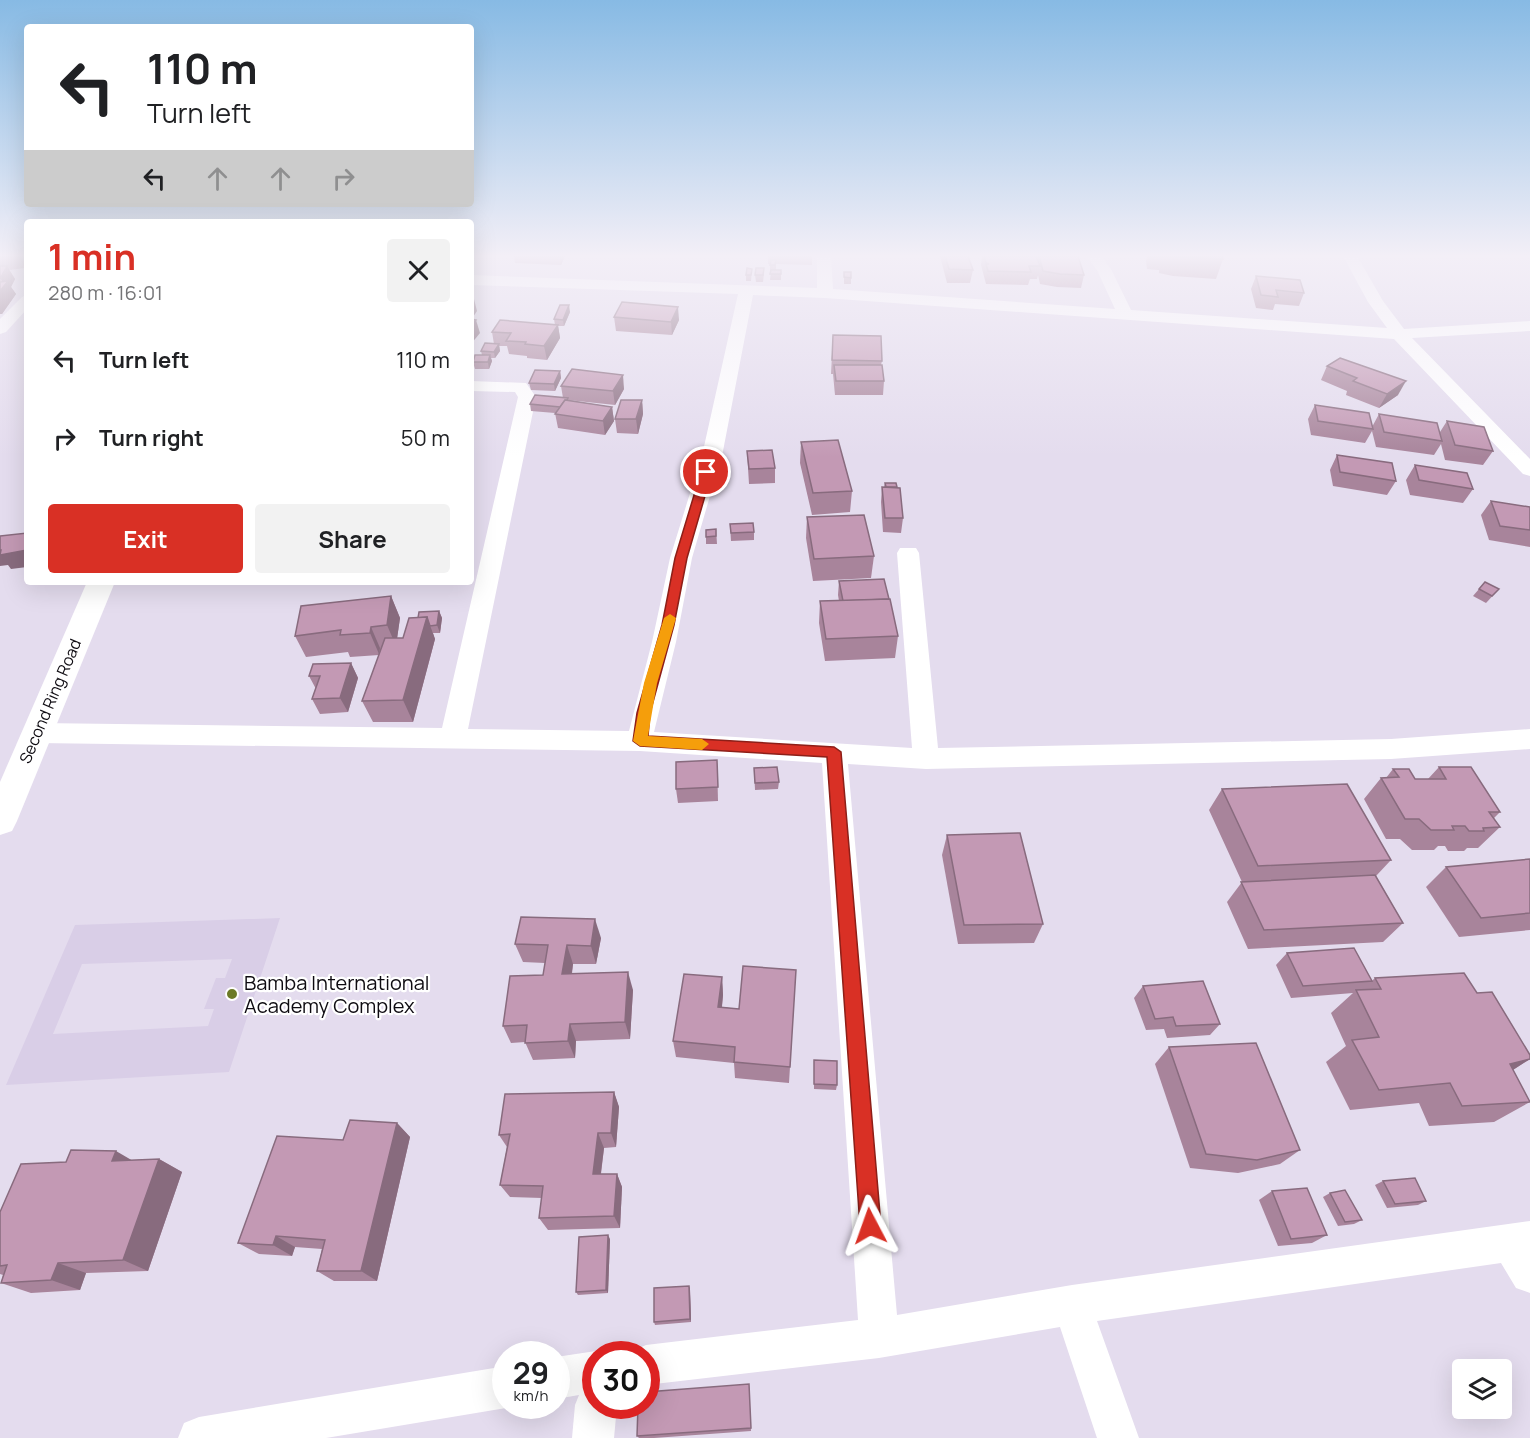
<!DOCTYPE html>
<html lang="en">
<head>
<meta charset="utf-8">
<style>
	body { margin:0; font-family:Manrope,sans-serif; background:#f2f2f2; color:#202124; height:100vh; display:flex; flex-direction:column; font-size:22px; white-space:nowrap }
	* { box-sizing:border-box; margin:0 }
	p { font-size:20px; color:#757577 }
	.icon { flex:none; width:33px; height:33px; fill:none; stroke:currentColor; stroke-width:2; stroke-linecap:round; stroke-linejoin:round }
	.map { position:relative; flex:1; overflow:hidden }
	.details { position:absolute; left:24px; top:219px; width:450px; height:366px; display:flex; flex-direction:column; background:#fff; border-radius:6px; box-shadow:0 6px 24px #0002 }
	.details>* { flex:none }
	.banner { position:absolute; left:24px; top:24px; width:450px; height:183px; border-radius:6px; box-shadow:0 6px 24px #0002; background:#fff; color:#202124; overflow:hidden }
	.controls { position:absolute; left:1452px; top:1359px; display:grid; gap:12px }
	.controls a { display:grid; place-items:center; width:60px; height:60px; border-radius:6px; background:#fff; box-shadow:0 6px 24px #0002; font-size:30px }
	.speed { position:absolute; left:492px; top:1341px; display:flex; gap:12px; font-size:30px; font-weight:700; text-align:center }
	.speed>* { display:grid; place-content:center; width:78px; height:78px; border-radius:50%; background:#fff; box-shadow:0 6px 24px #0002; line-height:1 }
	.speed small { font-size:15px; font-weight:400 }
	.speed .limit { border:9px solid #d22; background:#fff; color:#111 }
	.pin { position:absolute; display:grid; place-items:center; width:51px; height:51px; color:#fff; margin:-26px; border:3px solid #fff; border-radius:50%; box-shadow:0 2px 6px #0007 }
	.me { position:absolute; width:66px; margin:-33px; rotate:356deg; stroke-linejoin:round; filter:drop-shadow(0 0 4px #0008) }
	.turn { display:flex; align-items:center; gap:21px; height:126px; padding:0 24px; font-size:27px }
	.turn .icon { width:78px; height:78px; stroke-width:2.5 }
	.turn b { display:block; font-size:42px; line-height:51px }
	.lanes { display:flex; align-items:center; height:57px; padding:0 24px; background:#0003; justify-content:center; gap:30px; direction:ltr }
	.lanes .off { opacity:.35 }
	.round { display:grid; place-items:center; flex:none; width:63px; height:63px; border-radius:6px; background:#f2f2f2 }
	.head { display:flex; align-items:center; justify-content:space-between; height:102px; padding:0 24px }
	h1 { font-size:36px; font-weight:700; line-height:45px; color:#d93025 }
	.button { display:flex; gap:12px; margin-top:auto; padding:12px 24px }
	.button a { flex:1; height:69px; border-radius:6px; background:#d93025; color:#fff; font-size:24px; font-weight:700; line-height:69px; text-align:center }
	.button a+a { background:#f2f2f2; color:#202124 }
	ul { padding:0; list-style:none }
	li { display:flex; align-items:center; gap:18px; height:78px; padding:0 24px }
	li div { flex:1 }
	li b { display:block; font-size:22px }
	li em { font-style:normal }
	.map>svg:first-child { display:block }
</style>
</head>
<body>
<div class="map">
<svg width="1530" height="1438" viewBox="0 0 1530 1438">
	<rect width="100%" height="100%" fill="#e4dcee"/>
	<path fill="#d9cee7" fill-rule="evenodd" d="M280,918L229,1072L6,1085L75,925ZM232,959L225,978H216L204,1009H214L208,1026L53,1034L82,964Z"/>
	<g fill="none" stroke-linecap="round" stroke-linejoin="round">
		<g fill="#fff" fill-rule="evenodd">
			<polygon points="817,256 831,256 833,289 1115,309 1097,270 1086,256 1101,256 1111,269 1131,310 1387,328 1368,302 1343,256 1357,256 1383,301 1404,329 1530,321 1530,331 1412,338 1530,459 1530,476 1523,474 1394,339 825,298 753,295 723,451 692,558 676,642 654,732 912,748 897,553 900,548 916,548 919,553 938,748 1391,739 1530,729 1530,749 1391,759 926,769 848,764 897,1315 1072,1285 1530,1221 1530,1293 1516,1288 1501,1263 1097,1321 1139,1438 1097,1438 1060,1327 879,1358 646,1385 646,1354 630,1354 632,1351 646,1345 858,1320 822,763 640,751 38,743 29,740 25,733 29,726 38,723 442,728 518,397 515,392 471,391 471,381 526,383 536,397 468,729 629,731 652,642 670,558 703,451 738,294 471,285 471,275 817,288"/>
			<polygon points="27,295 27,309 6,332 0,334 0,319 22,297"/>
			<polygon points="596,1351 603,1354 596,1354 596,1406 617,1406 614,1438 572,1438 575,1405 579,1395 556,1399 556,1357"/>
			<polygon points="506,1366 506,1406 511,1406 506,1408 326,1438 178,1438 184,1423 199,1417"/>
		</g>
		<polygon fill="#fff" fill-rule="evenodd" points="87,582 115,582 17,821 12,831 0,835 0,782"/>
	</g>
	<g fill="#a8849b">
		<polygon points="0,256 27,256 27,266 25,268 9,270 15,279 11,287 16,294 2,314 0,314"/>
		<polygon points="514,256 565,256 561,265 515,263"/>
		<polygon points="768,256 812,256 812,265 776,264 776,270 781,270 781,280 770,280 771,271 770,271 770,264 768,264"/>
		<polygon points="940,256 968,256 973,270 970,283 947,283"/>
		<polygon points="982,256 1078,256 1084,275 1081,288 1057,287 1040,284 1038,275 1037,279 1030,279 1028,285 986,284 981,265"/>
		<polygon points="1147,256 1222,256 1223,259 1216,279 1173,276 1159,273 1159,270 1147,269 1146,261"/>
		<polygon points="752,269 751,281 746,281 746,275"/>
		<rect x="844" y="272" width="7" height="12"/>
		<polygon points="764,274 763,282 756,282 755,275"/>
		<polygon points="1256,276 1304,293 1299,306 1275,304 1273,310 1256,308 1251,289"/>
		<polygon points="570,312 564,326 558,326 560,338 547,360 527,358 527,356 509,354 507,346 499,346 500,351 495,358 491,358 492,361 489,369 475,369 473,362 482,355 481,351 494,344 492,332 555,325 554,319"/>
		<polygon points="614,317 679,320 672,335 616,331"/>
		<polygon points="833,335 882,361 881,365 884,381 883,395 835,395 833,374 831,374"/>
		<polygon points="1327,366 1398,395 1379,408 1346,395 1347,391 1321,380"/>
		<polygon points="560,371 561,378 555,391 531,390 529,383"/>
		<polygon points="561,386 624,389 615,405 568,400 612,407 614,421 605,435 558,428 555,413 531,411 530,404 563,398"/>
		<polygon points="642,400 643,414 638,434 617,433 615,419"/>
		<polygon points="1315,405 1372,427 1379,414 1440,432 1447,421 1493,451 1483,465 1445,460 1441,444 1434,455 1376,447 1372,431 1365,443 1311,435 1308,419"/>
		<polygon points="801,442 852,491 850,512 812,515 800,463"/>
		<polygon points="747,451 775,468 775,483 749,484"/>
		<polygon points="1337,455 1396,481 1387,495 1333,486 1330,470"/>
		<polygon points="1415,465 1473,489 1463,503 1410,495 1406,480"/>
		<polygon points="885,483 903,518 901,533 883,532 881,502 882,487 884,487"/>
		<polygon points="1491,501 1530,507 1530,547 1489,540 1481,515"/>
		<polygon points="807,517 874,556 871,578 813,581 806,538"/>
		<polygon points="730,524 754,532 754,540 731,541"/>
		<polygon points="716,529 717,544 706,544 706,530"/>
		<polygon points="839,581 898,636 895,658 825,661 819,623 820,601 839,601 838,595"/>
		<polygon points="1479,589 1499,589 1486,603 1473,596"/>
		<polygon points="391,596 400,618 397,638 403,638 418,618 439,611 442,618 440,633 433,633 435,639 413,722 373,722 362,701 379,655 350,657 348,652 306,657 295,636"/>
		<polygon points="351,663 358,678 348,712 320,714 312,699 316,689 309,676"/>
		<polygon points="717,760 718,801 678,803 676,789"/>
		<polygon points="1439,767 1500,812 1494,818 1500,827 1478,848 1467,848 1464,851 1448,851 1445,846 1438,846 1434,850 1412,850 1400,839 1386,839 1364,799 1381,778 1386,778 1393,769 1415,779 1428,779"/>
		<polygon points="754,768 779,782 778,789 755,790"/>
		<polygon points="1222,789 1391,860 1376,876 1403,923 1383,942 1248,949 1227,902 1242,882 1209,810"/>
		<polygon points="947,835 1043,924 1034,943 958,944 942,855"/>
		<polygon points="1530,859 1530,930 1459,937 1426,887 1446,867"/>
		<polygon points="601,938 596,964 573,964 572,974 633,990 630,1039 576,1041 575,1058 533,1060 525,1042 511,1043 503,1026 543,975 545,963 523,962 515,944"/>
		<polygon points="1287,953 1372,981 1362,990 1375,978 1477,993 1530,1055 1530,1059 1513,1070 1530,1102 1494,1122 1429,1126 1419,1103 1350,1110 1326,1062 1346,1046 1331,1013 1353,993 1291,998 1276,965"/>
		<polygon points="796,970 789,1083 735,1078 734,1063 676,1057 673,1041 722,977 723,995 722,1007 739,1009"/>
		<polygon points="1143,986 1220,1024 1210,1035 1167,1038 1164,1029 1146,1030 1134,998"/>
		<polygon points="1169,1047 1300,1150 1280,1164 1238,1173 1190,1168 1155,1064"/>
		<polygon points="814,1060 837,1085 836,1090 814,1089"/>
		<polygon points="614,1092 619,1107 616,1147 604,1148 601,1174 617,1174 622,1187 620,1228 548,1230 539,1218 542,1198 510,1197 500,1185 507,1147 499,1135"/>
		<polygon points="397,1123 410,1137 377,1281 334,1281 317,1271 322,1249 295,1247 292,1256 259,1254 238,1243 343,1140"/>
		<polygon points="159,1159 182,1172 148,1271 86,1273 80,1290 31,1293 1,1283 3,1275 0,1274 0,1212 132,1160"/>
		<polygon points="1383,1181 1426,1201 1418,1205 1387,1208 1375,1185"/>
		<polygon points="1272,1191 1327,1235 1312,1243 1278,1246 1259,1200"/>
		<polygon points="1330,1193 1362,1220 1354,1224 1338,1226 1323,1197"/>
		<polygon points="610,1239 608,1293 578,1295 576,1292"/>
		<polygon points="689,1286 690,1289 691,1322 655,1325 654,1322"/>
		<polygon points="749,1384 751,1431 654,1438 639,1438 637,1436"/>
	</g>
	<g fill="#886b7e">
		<polygon points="18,256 27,256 27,266 25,268"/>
		<polygon points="560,256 565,256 561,265"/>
		<polygon points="7,266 15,279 11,287 16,294 2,314 0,314 0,291 5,285 1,279"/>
		<polygon points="472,291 477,311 471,320 471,293"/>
		<polygon points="569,305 570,312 564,326 563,320"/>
		<polygon points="678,307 679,320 672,335 671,322"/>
		<polygon points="476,320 480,333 471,344 471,326"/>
		<polygon points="558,325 560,338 547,360 544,346"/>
		<polygon points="499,344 500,351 495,358 494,352"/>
		<polygon points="490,355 492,361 489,369 488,362"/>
		<polygon points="560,371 561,378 555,391 554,384"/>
		<polygon points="623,375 624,389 615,405 613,391"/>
		<polygon points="1406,381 1398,395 1379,408 1387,394"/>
		<polygon points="642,400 643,414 638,434 636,419"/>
		<polygon points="612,407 614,421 605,435 603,421"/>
		<polygon points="0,550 27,550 27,567 11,569 8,565 0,566"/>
		<polygon points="391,596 400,618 396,646 387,625"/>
		<polygon points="439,611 442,618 440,633 437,625"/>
		<polygon points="427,617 435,639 413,722 403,700"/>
		<polygon points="371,627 380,648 379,654 370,633"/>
		<polygon points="351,663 358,678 348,712 340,698"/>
		<polygon points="595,919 601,938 596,964 591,946"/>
		<polygon points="567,945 573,964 569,992 562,974"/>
		<polygon points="628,972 633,990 630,1039 625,1022"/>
		<polygon points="722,977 723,995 720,1024 718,1007"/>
		<polygon points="570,1024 576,1041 575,1058 568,1041"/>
		<polygon points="1530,1059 1497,1080 1510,1064"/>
		<polygon points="614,1092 619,1107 616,1147 611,1133"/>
		<polygon points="397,1123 410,1137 377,1281 361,1271"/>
		<polygon points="598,1133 604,1148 599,1187 593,1174"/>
		<polygon points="116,1151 140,1165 112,1161"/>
		<polygon points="159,1159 182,1172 148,1271 123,1260"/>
		<polygon points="617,1174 622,1187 620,1228 614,1216"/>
		<polygon points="608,1235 610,1239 608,1293 606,1290"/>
		<polygon points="276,1236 295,1247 292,1256 273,1245"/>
		<polygon points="58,1263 86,1273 80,1290 51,1280"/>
		<polygon points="689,1286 690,1289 691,1322 690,1319"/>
	</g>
	<g fill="#c399b4" stroke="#886b7e" stroke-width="1.5">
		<polygon points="945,256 968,256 973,270 949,269"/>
		<polygon points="984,256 1036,256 1040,266 1029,266 1031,272 988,271 986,264 989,264 986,263"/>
		<polygon points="1039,256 1078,256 1084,275 1060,274 1043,271"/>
		<polygon points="1175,256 1222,256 1223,259 1179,257"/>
		<polygon points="771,260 776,260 775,265 770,265"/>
		<polygon points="0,266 7,266 0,279"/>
		<polygon points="747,268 752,269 751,275 746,275"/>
		<polygon points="756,268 764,268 763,275 755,275"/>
		<polygon points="771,270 781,270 781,274 770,274"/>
		<polygon points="844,272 851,272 851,278 844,277"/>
		<polygon points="1256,276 1300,280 1304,293 1276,290 1278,297 1261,295"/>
		<polygon points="8,281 0,291 0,282"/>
		<polygon points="622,302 678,307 671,322 614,317"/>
		<polygon points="560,305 569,305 563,320 554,319"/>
		<polygon points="471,319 476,320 471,326"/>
		<polygon points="500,320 558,325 544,346 525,344 526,342 506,341 511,333 492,332"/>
		<polygon points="833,335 881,336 882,361 832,360"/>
		<polygon points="485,343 499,344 494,352 481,351"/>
		<polygon points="475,355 490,355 488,362 473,362"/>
		<polygon points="1340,358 1406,381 1387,394 1353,381 1357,378 1327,366"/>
		<polygon points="834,365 882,365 884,381 836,381"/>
		<polygon points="572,369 623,375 613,391 561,386"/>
		<polygon points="535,370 560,371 554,384 529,383"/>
		<polygon points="535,395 568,398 567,400 565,400 560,407 530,404"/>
		<polygon points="565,400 612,407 603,421 555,414"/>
		<polygon points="621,400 642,400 636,419 615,419"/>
		<polygon points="1315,405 1369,413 1373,429 1318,421"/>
		<polygon points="1379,414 1437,423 1442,441 1384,432"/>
		<polygon points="1447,421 1484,427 1493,451 1455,445"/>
		<polygon points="838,440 852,491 813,493 801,442"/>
		<polygon points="772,450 775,468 749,469 747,451"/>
		<polygon points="1337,455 1392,463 1396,481 1340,472"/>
		<polygon points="1415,465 1467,473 1473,489 1419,480"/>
		<polygon points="885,483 896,483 897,487 886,487"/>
		<polygon points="882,487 900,488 903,518 885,518"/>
		<polygon points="1491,501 1530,507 1530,530 1500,526"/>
		<polygon points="864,515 874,556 814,559 807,517"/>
		<polygon points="753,523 754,532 731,533 730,524"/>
		<polygon points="716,529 716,536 706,537 706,530"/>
		<polygon points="27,533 27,550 0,555 1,550 0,550 0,536"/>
		<polygon points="884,579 889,599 843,601 839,581"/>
		<polygon points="1485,582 1499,589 1492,596 1479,589"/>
		<polygon points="391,596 387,625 371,627 370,633 340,635 341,630 295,636 301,606"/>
		<polygon points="890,599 898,636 826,639 820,601"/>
		<polygon points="439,611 437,625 430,626 427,617 418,618 419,612"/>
		<polygon points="427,617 403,700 362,701 385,638 403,638 409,618"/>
		<polygon points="351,663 340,698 312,699 320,676 309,676 313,664"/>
		<polygon points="717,760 718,787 676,789 676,762"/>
		<polygon points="777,767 779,782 755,783 754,768"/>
		<polygon points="1439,767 1471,767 1500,812 1489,812 1500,827 1483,828 1484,831 1469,831 1465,826 1452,826 1454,830 1431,830 1419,819 1405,819 1381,778 1399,777 1393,769 1409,769 1415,779 1446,779"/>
		<polygon points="1347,784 1391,860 1258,866 1222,789"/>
		<polygon points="1020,833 1043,924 964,925 947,835"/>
		<polygon points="1530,859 1530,913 1481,918 1446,867"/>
		<polygon points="1375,875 1403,923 1264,930 1241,882"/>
		<polygon points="521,917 595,919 591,946 567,945 562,974 628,972 625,1022 570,1024 568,1041 525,1043 527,1025 503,1026 510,976 543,975 548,945 515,944"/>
		<polygon points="1354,948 1372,981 1303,986 1287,953"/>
		<polygon points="743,966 796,970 790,1067 734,1062 735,1047 673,1041 684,974 722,977 718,1007 739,1009"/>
		<polygon points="1464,973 1477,993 1492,992 1530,1055 1530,1059 1510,1064 1530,1102 1462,1106 1450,1083 1379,1090 1352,1040 1379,1037 1356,990 1381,989 1375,978"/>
		<polygon points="1203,981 1220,1024 1176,1026 1173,1017 1155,1019 1143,986"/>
		<polygon points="1256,1043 1300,1150 1257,1160 1206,1154 1169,1047"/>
		<polygon points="814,1060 837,1061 837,1085 814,1084"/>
		<polygon points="614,1092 611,1133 598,1133 593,1174 617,1174 614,1216 539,1218 543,1186 500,1185 510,1134 499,1135 505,1094"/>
		<polygon points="350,1120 397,1123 361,1271 317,1271 325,1240 276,1236 273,1245 238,1243 277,1136 343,1140"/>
		<polygon points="71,1150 116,1151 112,1161 159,1159 123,1260 58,1263 51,1280 1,1283 7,1265 0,1266 0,1212 21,1164 66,1162"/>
		<polygon points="1415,1178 1426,1201 1395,1204 1383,1181"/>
		<polygon points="1307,1188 1327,1235 1291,1239 1272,1191"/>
		<polygon points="1345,1190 1362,1220 1345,1222 1330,1193"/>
		<polygon points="608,1235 606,1290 576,1292 579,1237"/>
		<polygon points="689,1286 690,1319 654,1322 654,1288"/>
		<polygon points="749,1384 751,1428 637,1436 638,1406 646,1406 646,1392"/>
	</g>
	<linearGradient id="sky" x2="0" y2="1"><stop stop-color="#87bae4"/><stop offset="0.56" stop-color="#f3eff7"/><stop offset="1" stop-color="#f3eff7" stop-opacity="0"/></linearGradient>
	<rect width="1530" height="457" fill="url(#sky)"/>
	<polygon fill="#d93025" stroke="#8d1f18" stroke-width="1.5" points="706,469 712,472 687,558 674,625 650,713 648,736 834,747 841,752 881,1226 878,1233 870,1236 863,1233 860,1226 827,757 640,746 633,741 637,713 662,625 675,558 701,472"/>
	<polygon fill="#f59e0b" points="670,614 676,618 657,683 648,736 702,739 709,744 702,750 640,746 633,741 644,683 664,618"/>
	<circle fill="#6c7a27" stroke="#fff" stroke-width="2" cx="232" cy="994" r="6"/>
	<g text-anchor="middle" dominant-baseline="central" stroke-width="4.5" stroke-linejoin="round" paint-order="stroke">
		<g font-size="16" fill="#0e0b11" stroke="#fff">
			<text transform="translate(50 701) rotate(-67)">Second Ring Road</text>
		</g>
		<g font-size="20" fill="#0e0b11" stroke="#fff" text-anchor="start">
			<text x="244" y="982">Bamba International<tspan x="244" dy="23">Academy Complex</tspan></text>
		</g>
	</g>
</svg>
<div class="controls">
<a><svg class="icon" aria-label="layers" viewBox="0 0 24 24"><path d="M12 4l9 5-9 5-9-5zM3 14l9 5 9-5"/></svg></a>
</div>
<div class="speed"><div>29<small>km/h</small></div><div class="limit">30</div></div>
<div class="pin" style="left:706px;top:472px;background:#d93025"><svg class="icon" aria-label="arrive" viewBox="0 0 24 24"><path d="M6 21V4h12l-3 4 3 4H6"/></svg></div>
<svg class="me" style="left:870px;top:1226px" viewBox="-20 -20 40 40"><path d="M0-17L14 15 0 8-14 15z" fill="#d93025" stroke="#fff" stroke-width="4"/></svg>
<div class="banner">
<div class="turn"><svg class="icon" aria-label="left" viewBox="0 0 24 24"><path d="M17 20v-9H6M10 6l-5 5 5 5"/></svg><div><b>110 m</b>Turn left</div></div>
<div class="lanes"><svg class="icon" aria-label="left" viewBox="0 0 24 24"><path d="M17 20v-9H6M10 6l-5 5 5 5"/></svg><svg class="icon off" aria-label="ahead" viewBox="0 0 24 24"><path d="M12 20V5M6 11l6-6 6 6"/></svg><svg class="icon off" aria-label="ahead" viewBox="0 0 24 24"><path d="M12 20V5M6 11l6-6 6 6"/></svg><svg class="icon off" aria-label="right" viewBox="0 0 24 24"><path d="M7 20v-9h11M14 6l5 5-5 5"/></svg></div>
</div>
<section class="details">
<div class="head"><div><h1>1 min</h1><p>280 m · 16:01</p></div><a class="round"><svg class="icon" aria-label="close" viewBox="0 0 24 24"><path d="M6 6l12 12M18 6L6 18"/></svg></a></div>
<ul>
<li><svg class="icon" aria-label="left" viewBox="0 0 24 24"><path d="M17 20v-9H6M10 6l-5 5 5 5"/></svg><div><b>Turn left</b></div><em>110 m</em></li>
<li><svg class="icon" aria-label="right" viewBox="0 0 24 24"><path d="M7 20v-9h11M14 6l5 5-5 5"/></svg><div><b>Turn right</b></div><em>50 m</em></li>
</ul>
<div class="button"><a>Exit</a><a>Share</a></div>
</section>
</div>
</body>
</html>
